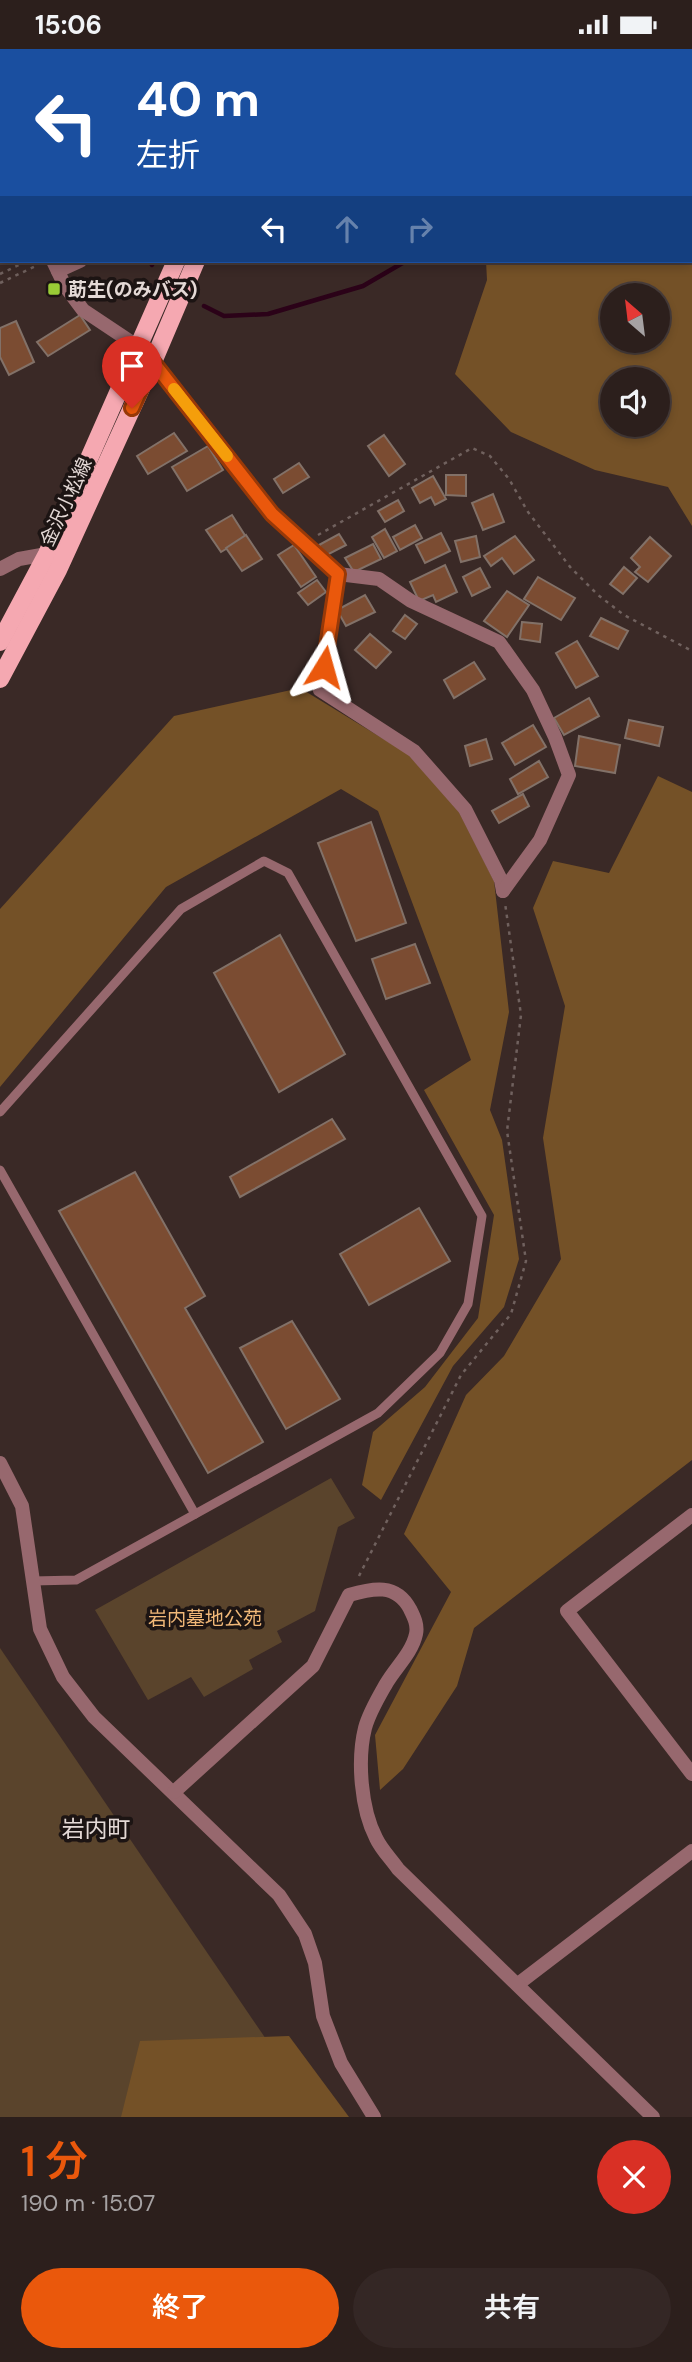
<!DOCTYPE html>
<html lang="ja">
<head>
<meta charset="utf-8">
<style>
	body { margin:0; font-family:"DM Sans","Noto Sans JP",sans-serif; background:#342725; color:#f1f3f6; height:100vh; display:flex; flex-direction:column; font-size:26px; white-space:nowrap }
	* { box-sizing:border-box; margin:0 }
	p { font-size:23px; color:#a6a2a3 }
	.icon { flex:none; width:38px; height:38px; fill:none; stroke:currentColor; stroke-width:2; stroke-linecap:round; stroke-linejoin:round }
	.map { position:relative; height:2068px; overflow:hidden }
	.drawer { display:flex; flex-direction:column; background:#2c1f1c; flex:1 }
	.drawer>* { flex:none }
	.banner { position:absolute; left:0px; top:0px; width:693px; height:214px; box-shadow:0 4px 10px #0003,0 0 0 2px #483d3b; background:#1a4fa0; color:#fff; overflow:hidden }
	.needle { width:46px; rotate:332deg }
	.fabs { position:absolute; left:600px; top:234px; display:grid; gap:14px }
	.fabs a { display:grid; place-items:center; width:70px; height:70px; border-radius:50%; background:#2c1f1c; box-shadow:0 4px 10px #0003,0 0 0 2px #483d3b; font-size:35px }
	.pin { position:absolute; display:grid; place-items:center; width:60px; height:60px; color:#fff; margin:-72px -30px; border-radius:50% 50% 50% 0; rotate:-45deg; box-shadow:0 0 7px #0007 }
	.pin .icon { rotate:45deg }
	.me { position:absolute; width:77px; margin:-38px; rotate:8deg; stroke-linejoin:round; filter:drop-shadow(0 0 5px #0008) }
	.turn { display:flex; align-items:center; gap:24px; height:147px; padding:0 21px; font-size:32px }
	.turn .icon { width:91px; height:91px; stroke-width:2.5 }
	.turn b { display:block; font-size:49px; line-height:60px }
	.lanes { display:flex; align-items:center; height:66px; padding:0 21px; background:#0003; justify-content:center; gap:35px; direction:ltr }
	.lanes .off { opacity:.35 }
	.round { display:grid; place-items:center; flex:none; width:74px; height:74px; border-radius:37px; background:#342725 }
	.head { display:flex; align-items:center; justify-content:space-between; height:119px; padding:0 21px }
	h1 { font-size:42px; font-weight:600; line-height:52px; color:#ea580c }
	.action { display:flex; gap:14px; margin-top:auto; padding:14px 21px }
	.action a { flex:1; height:80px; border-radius:42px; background:#ea580c; color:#fff; font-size:28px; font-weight:600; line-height:80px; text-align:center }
	.action a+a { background:#342725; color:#f1f3f6 }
	.status { display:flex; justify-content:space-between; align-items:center; height:49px; padding:0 35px; background:#2c1f1c; direction:ltr }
	.status svg { height:19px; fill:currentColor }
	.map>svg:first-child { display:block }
</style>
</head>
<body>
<div class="status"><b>15:06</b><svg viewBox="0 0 49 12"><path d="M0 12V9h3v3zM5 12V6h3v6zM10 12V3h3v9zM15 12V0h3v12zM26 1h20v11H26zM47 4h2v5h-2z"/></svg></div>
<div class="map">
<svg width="692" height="2068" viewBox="0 0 692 2068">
	<rect width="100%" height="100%" fill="#3a2926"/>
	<g fill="#5a442c">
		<polygon points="331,1429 355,1469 338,1478 315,1562 277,1582 282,1593 249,1611 253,1620 204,1648 191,1628 148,1651 95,1561"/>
		<polygon points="0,1599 319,2068 0,2068"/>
	</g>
	<g fill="#745127" fill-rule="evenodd">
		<path d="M692,47V477L668,438L595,421L511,383L455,325L487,231L486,212H691ZM612,247H658V292H612ZM612,331H658V376H612Z"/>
		<polygon points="300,639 408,705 459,763 494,832 509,963 490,1061 502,1091 519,1210 504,1258 453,1317 381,1451 362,1436 373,1383 425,1338 478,1269 494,1166 424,1041 471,1011 378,762 341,740 166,838 0,1038 0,860 174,667"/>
		<polygon points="658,727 692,743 692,1411 474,1579 457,1637 403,1720 380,1741 375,1686 451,1543 404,1485 466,1346 504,1307 561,1210 543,1089 565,957 533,859 553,812 609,824"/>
		<polygon points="289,1987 349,2068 121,2068 140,1992"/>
	</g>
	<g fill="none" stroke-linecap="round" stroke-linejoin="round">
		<g stroke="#2b0218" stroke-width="4.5">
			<polyline points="691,42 692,42"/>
			<polyline points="0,154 2,153"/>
			<polyline points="150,212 152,216"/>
			<polyline points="204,257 224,267 268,265 363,237 406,212"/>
		</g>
	</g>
	<g fill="#7b4c32" stroke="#827168" stroke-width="2">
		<polygon points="80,266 90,281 48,307 37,293"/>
		<polygon points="16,272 34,313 9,326 0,308 0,279"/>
		<polygon points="174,384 187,402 148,425 137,407"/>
		<polygon points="384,386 405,415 389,427 368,397"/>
		<polygon points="208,397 223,421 187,442 172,418"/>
		<polygon points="299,414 309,428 283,444 274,430"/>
		<polygon points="446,426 466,426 466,447 446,446"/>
		<polygon points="433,427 446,450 435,456 431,448 420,454 412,439"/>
		<polygon points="493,445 504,473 483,481 472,454"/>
		<polygon points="398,451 404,462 385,473 378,462"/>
		<polygon points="232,466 246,488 221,503 206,481"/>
		<polygon points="415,476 422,489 400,501 393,488"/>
		<polygon points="385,480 397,502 384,509 372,488"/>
		<polygon points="441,484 450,502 425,514 416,496"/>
		<polygon points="339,485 346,496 325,507 319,496"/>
		<polygon points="246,486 262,510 242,522 226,499"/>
		<polygon points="476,487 480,508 461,513 455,492"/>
		<polygon points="515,487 534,511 514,525 502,509 491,517 484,507"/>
		<polygon points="650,488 671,507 648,533 635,523 640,518 631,509"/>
		<polygon points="373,495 381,510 354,523 345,509"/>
		<polygon points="294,496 316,528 301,538 278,506"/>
		<polygon points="445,516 457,543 436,553 433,546 419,552 410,533"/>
		<polygon points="624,518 637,529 623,545 610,535"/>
		<polygon points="480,519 490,538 472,547 463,528"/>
		<polygon points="538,528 575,549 561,571 524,550"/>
		<polygon points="317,531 326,543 308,556 298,544"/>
		<polygon points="507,542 529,556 507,588 484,572"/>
		<polygon points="365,546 375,563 346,577 337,561"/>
		<polygon points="405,566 417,575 405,590 393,582"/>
		<polygon points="601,569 628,582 618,600 590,587"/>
		<polygon points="522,573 542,575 540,593 520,590"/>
		<polygon points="370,585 391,603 376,619 355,601"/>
		<polygon points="577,592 598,627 576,639 556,604"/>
		<polygon points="474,613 485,630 454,649 444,631"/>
		<polygon points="589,649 599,667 564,686 554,669"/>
		<polygon points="629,671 663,678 659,697 625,689"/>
		<polygon points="533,676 546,698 515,716 502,694"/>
		<polygon points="579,687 620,696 615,724 575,717"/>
		<polygon points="486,690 492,710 470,717 465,697"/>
		<polygon points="539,712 548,728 518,745 510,730"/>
		<polygon points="523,745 529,757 499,774 492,762"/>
		<polygon points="371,773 406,874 356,892 318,794"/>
		<polygon points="280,886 345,1005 279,1043 214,924"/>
		<polygon points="415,895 430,934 386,950 372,910"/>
		<polygon points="332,1070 345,1090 240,1148 230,1128"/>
		<polygon points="135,1123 205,1247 185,1259 263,1393 208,1424 59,1162"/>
		<polygon points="419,1159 450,1212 369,1256 340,1205"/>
		<polygon points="292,1272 340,1350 286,1380 240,1299"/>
	</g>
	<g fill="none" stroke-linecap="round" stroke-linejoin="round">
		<g stroke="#70615e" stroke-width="2.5" stroke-dasharray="3.5 5" stroke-linecap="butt">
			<polyline points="76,2 79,0"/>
			<polyline points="498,2 502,0"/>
			<polyline points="0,225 27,212"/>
			<polyline points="0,234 38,216"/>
			<polyline points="318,486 472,399 490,407 509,430 528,463 571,519 598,546 624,566 692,602"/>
			<polyline points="359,1527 461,1326 511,1265 526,1212 507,1082 521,966 505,854"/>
		</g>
		<g stroke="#97686e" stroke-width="9">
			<polyline points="0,1063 181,860 264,812 288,824 482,1167 468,1255 440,1304 378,1364 76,1531 33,1532"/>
			<polyline points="0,1121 195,1465"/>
		</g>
		<g stroke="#97686e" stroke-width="14">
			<polyline points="0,47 2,50"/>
			<polyline points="53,212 65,237 83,261 137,297 153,313 273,465 338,525 320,641 414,702 465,760 501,831 503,842"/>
			<polyline points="58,222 80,212"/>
			<polyline points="0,520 19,510 47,505"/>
			<polyline points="338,525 379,530 411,552 499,593 533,641 555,688 569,726 540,791 503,842"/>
			<polyline points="692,1466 567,1562 692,1725"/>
			<polyline points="518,1935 692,1802"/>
		</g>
		<g stroke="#97686e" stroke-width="14">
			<polyline points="0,1414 22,1457 40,1580 63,1628 94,1668 279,1846 305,1885 315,1914 323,1967 341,2014 374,2068"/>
			<path d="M174,1743L313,1617L349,1546C373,1539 396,1534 410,1560C414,1568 418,1576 416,1585C412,1604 395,1619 386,1635C378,1649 369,1664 365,1679C357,1711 361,1760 376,1789C381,1800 391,1810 398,1820L653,2068"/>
		</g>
		<g stroke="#f5a8b1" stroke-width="18">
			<polyline points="267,2 268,0"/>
			<polyline points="286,2 287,0"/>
			<polyline points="0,593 47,505 176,212"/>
			<polyline points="0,630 58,521 153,313 196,212"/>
		</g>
	</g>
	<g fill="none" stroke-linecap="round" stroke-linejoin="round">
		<defs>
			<polyline id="route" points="132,359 153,313 272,465 338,525 324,618"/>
		</defs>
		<use href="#route" stroke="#983908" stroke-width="18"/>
		<use href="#route" stroke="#ea580c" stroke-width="12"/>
		<polyline stroke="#f59e0b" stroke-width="12" points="174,340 227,407"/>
	</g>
	<rect fill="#99cb36" stroke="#1c1413" stroke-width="2.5" x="47" y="233" width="14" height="14" rx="3.5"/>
	<g text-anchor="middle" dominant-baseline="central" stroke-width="7" stroke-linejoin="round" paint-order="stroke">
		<g font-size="19" font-weight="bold" fill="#e4d9d6" stroke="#1c1413" text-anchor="start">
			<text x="68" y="240">莇生(のみバス)</text>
		</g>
		<g font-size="19" fill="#e4d9d6" stroke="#1c1413">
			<text transform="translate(66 453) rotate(-65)">金沢小松線</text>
		</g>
		<g font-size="19" fill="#f1b878" stroke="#1c1413">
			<text x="205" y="1569">岩内墓地公苑</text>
		</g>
		<g font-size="23" fill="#e4d9d6" stroke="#1c1413">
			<text x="96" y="1780">岩内町</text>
		</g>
	</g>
</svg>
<div class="fabs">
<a><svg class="needle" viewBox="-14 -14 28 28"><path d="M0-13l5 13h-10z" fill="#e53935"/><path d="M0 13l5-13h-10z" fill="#a6a2a3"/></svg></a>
<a><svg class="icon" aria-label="sound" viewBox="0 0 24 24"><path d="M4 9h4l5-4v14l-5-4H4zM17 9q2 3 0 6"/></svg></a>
</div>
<div class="pin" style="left:132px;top:359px;background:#d93025"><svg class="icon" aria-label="arrive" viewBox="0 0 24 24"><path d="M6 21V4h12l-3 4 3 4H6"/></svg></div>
<svg class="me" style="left:324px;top:618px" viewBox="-20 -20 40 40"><path d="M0-17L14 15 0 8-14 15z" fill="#ea580c" stroke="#fff" stroke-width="4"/></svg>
<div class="banner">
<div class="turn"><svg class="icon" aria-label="left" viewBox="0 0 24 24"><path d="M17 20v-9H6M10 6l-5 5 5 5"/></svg><div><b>40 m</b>左折</div></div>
<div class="lanes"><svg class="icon" aria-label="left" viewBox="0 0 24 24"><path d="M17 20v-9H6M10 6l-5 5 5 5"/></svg><svg class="icon off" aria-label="ahead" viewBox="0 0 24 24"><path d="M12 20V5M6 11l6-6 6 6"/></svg><svg class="icon off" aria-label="right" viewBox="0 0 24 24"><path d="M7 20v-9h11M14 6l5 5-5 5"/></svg></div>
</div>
</div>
<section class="drawer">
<div class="head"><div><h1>1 分</h1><p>190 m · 15:07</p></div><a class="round" style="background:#d93025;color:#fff"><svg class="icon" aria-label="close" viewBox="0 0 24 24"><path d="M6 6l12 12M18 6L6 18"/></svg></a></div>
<div class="action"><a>終了</a><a>共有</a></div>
</section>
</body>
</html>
